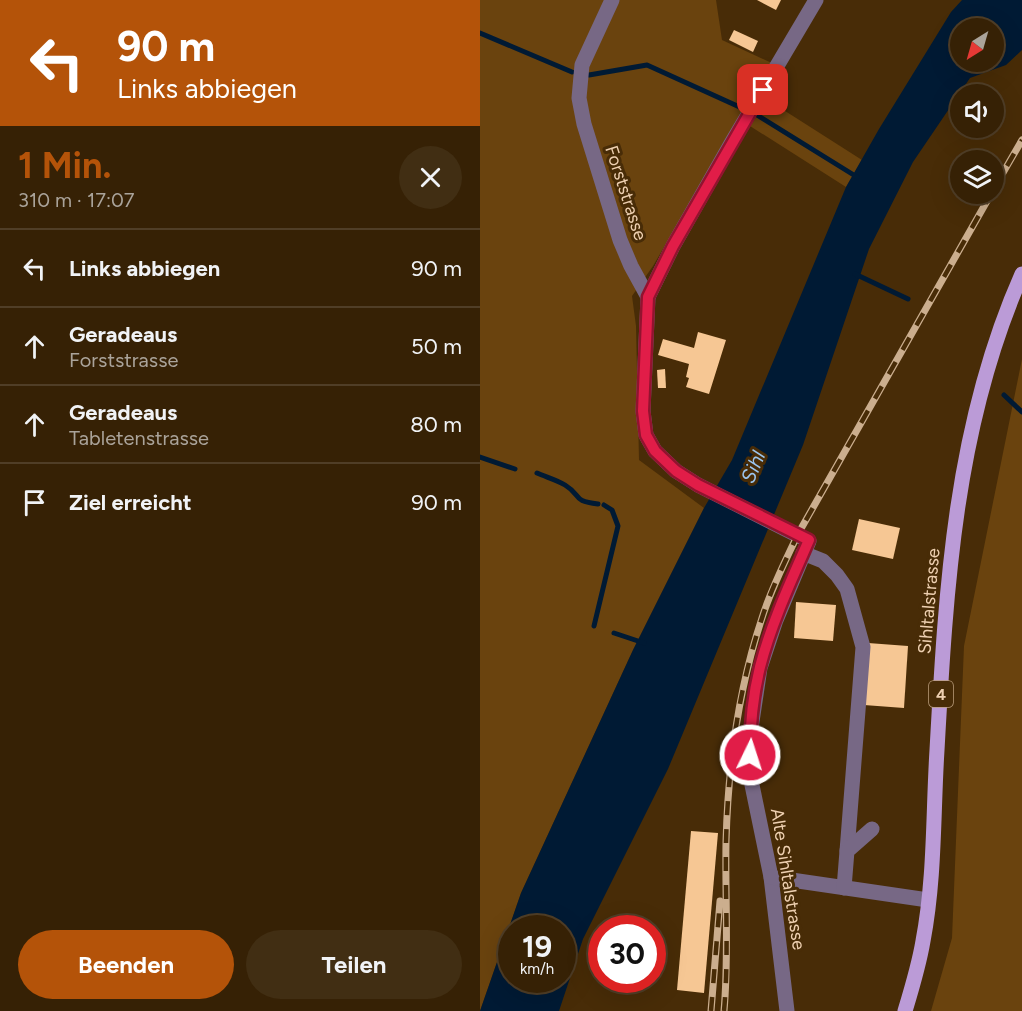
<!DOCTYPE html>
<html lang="de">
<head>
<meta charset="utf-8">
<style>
	body { margin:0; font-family:Figtree,sans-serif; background:#412e13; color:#f1f3f6; height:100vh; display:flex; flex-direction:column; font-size:22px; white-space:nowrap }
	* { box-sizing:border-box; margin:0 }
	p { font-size:20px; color:#aaa39a }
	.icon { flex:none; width:33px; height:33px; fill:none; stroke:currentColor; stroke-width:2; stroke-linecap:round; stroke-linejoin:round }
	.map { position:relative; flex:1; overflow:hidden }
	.panel { display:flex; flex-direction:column; background:#362105; width:480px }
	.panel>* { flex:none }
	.top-card { background:#b45309; color:#fff; overflow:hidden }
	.needle { width:39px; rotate:217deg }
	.fabs { position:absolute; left:470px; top:18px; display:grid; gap:12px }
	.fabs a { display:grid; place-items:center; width:54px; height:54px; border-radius:50%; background:#362105; box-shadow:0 6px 24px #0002,0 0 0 2px #503e27; font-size:30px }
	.speed { position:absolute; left:18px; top:915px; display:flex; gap:12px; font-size:30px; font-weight:700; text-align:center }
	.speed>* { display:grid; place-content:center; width:78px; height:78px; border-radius:50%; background:#362105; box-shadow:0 6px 24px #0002,0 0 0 2px #503e27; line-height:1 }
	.speed small { font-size:15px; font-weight:400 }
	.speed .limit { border:9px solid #d22; background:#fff; color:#111 }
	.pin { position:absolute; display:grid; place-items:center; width:51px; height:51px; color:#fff; margin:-26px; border-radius:12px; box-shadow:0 3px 9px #0006 }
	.me { position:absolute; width:66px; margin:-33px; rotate:4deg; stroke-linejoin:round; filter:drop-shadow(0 0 4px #0008) }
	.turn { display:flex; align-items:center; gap:21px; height:126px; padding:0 18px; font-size:27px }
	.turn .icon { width:78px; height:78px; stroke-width:2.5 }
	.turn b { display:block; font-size:42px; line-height:51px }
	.round { display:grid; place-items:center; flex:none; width:63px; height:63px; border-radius:32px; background:#412e13 }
	.summary { display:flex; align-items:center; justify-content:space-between; height:102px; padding:0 18px }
	h1 { font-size:36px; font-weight:700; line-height:45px; color:#b45309 }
	.action { display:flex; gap:12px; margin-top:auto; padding:12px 18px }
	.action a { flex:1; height:69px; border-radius:36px; background:#b45309; color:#fff; font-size:24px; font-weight:700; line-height:69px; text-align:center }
	.action a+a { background:#412e13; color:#f1f3f6 }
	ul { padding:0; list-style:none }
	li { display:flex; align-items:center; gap:18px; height:78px; padding:0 18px; border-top:2px solid #503e27 }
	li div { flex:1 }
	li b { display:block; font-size:22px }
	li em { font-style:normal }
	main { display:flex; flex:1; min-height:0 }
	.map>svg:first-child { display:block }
</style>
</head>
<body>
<main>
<section class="panel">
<div class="top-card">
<div class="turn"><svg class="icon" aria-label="left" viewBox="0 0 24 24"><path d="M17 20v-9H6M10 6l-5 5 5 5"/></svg><div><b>90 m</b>Links abbiegen</div></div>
</div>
<div class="summary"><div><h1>1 Min.</h1><p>310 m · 17:07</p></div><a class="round"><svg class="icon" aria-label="close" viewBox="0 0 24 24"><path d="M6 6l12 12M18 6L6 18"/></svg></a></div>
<ul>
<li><svg class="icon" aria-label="left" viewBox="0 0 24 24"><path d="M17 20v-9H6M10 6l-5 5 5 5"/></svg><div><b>Links abbiegen</b></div><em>90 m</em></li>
<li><svg class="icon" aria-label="ahead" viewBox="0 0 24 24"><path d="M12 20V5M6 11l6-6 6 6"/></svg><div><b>Geradeaus</b><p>Forststrasse</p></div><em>50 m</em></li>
<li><svg class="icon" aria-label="ahead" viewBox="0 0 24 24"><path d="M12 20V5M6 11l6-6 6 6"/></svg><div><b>Geradeaus</b><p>Tabletenstrasse</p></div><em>80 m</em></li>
<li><svg class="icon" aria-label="arrive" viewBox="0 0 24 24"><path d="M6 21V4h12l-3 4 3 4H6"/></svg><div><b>Ziel erreicht</b></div><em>90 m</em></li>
</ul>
<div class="action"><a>Beenden</a><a>Teilen</a></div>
</section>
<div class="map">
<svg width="542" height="1011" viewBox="0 0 542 1011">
	<rect width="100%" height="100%" fill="#482c07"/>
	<g fill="#6a430e">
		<polygon points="0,0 236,0 242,40 294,64 277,93 382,160 366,187 259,119 173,266 152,296 156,326 159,460 224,508 153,650 41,893 0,1011"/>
		<polygon points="542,359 542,1011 451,1011 472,938 484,646"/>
	</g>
	<path fill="#001a34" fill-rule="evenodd" d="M482,0H542V50L526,65L490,78L433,162L389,249L323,445L188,769L103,939L79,1011H0L41,893L153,650L224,508L252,460L366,187L399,129L471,12ZM480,28H513V62H480ZM32,928H82V980H32Z"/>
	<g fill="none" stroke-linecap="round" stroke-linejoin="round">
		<g stroke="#001a34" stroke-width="5">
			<polyline points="0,33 92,72"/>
			<polyline points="109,75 167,65 264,109"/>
			<polyline points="277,115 377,177"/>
			<polyline points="375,274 428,299"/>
			<polyline points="524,395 542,412"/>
			<polyline points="0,457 35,469"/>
			<path d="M57,473C66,477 77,480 85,485C103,496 91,501 118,504"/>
			<polyline points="114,626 138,526 132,510 124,505"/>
			<polyline points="134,633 164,643"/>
		</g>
	</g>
	<g fill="#f6c794">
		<polygon points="277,0 301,0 296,10"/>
		<polygon points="254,30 278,41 273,52 249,40"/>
		<polygon points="218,332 246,340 229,394 206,387 209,378 206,377 209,364 178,355 183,339 214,348"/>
		<polygon points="185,369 186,388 178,388 177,370"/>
		<polygon points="379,519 420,528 413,559 372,550"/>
		<polygon points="316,602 356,605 353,641 314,638"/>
		<polygon points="388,643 428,646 424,708 384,705"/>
		<polygon points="211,831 238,833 224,993 197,990"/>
	</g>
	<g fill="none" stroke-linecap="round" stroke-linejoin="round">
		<g stroke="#776885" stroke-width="15">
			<polyline points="132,0 102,65 99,98 104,124 140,240 151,266 168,297 163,411 166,435 175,451 196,471 218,485 329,541 296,620 280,668 270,735 272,785 291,877 307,1011"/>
			<polyline points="168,297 193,246 252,142 336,0"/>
			<polyline points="323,553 343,561 357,575 367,589 383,647 367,851"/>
			<polyline points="291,877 448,900"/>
			<polyline points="364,888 367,851 392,829"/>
		</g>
		<path stroke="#bb9bd7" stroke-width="15" d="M425,1011C432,988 439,965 443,941C455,878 453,813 457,750C466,587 475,425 542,274"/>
		<defs>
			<g id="rail">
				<polyline points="513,190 542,140"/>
				<polyline points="231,1011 240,901"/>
				<path d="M244,1011C249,955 245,899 246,842C248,766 258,690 282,618C291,589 305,562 318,534L511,194"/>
			</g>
		</defs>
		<use href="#rail" stroke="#cbae8e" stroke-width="7"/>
		<use href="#rail" stroke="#482c07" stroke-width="4.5" stroke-dasharray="14" stroke-linecap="butt"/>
	</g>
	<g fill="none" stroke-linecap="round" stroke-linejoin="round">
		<defs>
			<path id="route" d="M270,755C270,727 273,695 280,667C291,624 311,581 329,540L218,485L196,471L175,451L166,435L163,411L168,297L193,246L283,90"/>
		</defs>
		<use href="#route" stroke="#92132f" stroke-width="15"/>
		<use href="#route" stroke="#e11d48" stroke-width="10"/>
	</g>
	<g text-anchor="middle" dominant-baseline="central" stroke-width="6" stroke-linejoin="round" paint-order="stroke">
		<rect fill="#482c07" stroke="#bc9f7e" stroke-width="1.5" x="449" y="681" width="24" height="26" rx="4.5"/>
		<g font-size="16" font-weight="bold" fill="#eed0b1">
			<text x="461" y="694">4</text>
		</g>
		<g font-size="18" fill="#eed0b1" stroke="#482c07">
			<text transform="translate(146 193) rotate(72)">Forststrasse</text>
			<text transform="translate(449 601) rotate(-85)">Sihltalstrasse</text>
			<text transform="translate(308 879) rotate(81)">Alte Sihltalstrasse</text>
		</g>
		<g font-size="20" font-style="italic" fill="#9bc5ee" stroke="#482c07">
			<text transform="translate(273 467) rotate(-67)">Sihl</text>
		</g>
	</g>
</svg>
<div class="fabs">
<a><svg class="needle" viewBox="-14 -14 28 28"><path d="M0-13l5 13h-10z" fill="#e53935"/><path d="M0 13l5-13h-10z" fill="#aaa39a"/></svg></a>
<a><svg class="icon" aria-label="sound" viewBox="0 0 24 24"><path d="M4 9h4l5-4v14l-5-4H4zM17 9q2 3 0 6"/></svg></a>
<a><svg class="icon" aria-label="layers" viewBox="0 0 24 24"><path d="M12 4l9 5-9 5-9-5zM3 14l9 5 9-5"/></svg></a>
</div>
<div class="speed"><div>19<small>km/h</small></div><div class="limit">30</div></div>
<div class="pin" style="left:283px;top:90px;background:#d93025"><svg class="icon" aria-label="arrive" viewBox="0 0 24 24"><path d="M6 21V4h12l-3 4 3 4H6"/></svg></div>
<svg class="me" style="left:270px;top:755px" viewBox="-20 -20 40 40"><circle r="17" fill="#e11d48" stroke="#fff" stroke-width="3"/><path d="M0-11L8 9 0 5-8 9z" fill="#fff"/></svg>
</div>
</main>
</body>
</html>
